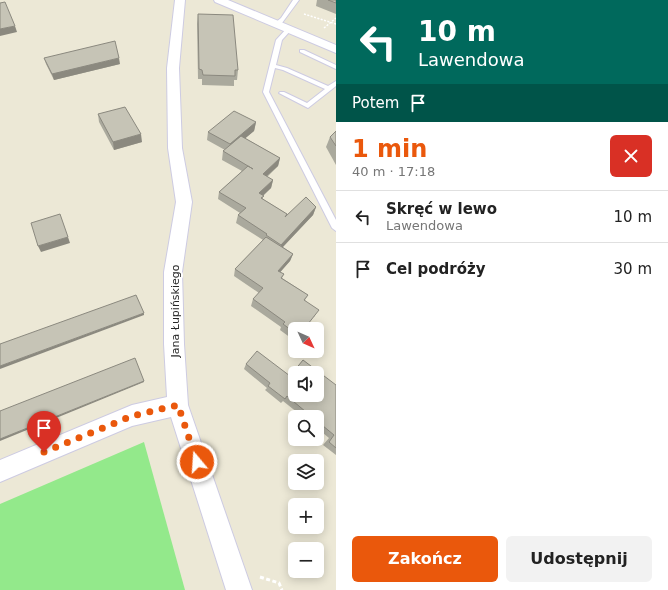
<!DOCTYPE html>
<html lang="pl">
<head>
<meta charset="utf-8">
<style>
	body { margin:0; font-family:"DejaVu Sans",sans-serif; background:#f2f2f2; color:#222; height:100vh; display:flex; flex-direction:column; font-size:15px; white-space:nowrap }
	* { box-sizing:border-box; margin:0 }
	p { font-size:13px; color:#767676 }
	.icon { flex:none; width:22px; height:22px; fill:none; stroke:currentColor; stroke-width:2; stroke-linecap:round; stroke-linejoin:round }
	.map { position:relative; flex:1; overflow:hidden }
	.details { display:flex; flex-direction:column; background:#fff; width:332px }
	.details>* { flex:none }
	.hud { background:#00695c; color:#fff; overflow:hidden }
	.needle { width:26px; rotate:134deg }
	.controls { position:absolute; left:288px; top:322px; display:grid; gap:8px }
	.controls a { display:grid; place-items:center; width:36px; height:36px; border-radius:6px; background:#fff; box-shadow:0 2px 10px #0003; font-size:20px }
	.pin { position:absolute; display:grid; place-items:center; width:34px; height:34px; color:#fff; margin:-41px -17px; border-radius:50% 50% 50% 0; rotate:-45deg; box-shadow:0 0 4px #0007 }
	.pin .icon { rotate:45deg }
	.me { position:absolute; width:44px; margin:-22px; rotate:342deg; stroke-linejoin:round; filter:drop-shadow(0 0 3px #0008) }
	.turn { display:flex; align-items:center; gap:14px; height:84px; padding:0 16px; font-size:18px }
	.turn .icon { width:52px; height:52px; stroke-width:2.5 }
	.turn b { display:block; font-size:28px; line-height:34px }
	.then { display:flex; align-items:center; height:38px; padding:0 16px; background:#0003; gap:8px; font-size:15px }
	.round { display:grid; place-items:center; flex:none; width:42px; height:42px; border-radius:6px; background:#f2f2f2 }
	.headline { display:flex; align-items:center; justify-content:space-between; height:68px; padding:0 16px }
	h1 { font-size:24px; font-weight:600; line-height:30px; color:#ea580c }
	.action { display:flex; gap:8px; margin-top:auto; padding:8px 16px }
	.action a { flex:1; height:46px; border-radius:6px; background:#ea580c; color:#fff; font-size:16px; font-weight:600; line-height:46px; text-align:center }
	.action a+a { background:#f2f2f2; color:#222 }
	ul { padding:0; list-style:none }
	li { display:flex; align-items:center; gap:12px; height:52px; padding:0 16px; border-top:1px solid #e0e0e0 }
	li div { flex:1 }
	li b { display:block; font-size:15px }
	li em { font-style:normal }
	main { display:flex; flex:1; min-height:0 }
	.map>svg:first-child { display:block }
</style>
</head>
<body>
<main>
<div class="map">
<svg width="336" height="590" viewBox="0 0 336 590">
	<rect width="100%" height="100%" fill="#ece8d6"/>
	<polygon fill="#93e98b" points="144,442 185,590 0,590 0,504"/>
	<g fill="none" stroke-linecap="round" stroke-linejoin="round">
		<defs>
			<g id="service">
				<polygon points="293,0 299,0 282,23 279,25 275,25 275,23 281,18"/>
				<polygon points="287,28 292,29 282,40 276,65 287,68 328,86 336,81 336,86 308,108 279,93 280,92 284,92 307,103 325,89 283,70 275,68 269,92 336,220 336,231 332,228 263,92 276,40"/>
				<polygon points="300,50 304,50 336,65 336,69 300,52"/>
			</g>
			<g id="minor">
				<polygon points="175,0 185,0 179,68 182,148 192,202 182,272 184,344 188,405 252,590 226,590 171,417 132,426 0,482 0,460 132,405 167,397 164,344 164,272 176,202 168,148 167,68"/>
				<polygon points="214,0 228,0 336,45 336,53 215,2"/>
			</g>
		</defs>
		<use href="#service" stroke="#cdcbe2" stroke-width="2"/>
		<use href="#minor" stroke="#cdcbe2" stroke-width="2"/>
		<g stroke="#fff" stroke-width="1.5" stroke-dasharray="2 1.5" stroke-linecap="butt">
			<polyline points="304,14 336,24"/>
			<polyline points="324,28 336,18"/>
		</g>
		<polyline stroke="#fff" stroke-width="3" stroke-dasharray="4 2.5" stroke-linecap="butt" points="260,577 279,583 282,590"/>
		<use href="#service" fill="#fff" fill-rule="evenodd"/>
		<use href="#minor" fill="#fff" fill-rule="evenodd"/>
	</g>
	<g fill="#aaa99d">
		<polygon points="317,0 336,0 336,14 316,6"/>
		<polygon points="198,14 238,70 237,80 234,80 234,86 202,85 202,79 198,79 197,24"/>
		<polygon points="44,58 120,64 54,80 46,64"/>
		<polygon points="98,114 142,142 114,150 99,122"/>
		<polygon points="256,122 254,131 245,138 280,158 278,166 267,177 273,180 271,188 263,196 263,199 287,214 316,207 313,215 283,247 293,254 290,261 280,272 284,274 282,278 308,295 305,300 315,316 295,329 295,341 280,330 281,327 251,306 253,299 259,293 234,276 235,269 263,240 236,223 238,215 240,213 218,199 219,192 242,171 222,160 223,151 225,150 207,140 208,132"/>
		<polygon points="336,131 336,165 326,147 330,137"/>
		<polygon points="246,364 290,376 336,385 336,455 323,445 329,438 317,428 317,417 303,417 283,401 281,403 265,390 267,388 244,369"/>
	</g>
	<g fill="#8b897f">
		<polygon points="15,26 17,32 0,36 0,29"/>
		<polygon points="119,58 120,64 54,80 52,74"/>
		<polygon points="256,122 254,131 229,152 230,144"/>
		<polygon points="141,134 142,142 114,150 113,142"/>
		<polygon points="280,158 278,166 260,182 263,174"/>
		<polygon points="273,180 271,188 257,201 259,193"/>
		<polygon points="316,207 313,215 278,252 281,245"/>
		<polygon points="68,237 70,243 41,252 38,246"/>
		<polygon points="293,254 290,261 276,277 278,271"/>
		<polygon points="144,313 144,315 0,369 0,366"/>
		<polygon points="144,381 144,382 0,441 0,439"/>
	</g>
	<g fill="#c6c4b6" stroke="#8b897f" fill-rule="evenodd">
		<polygon points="328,0 336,0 336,3"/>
		<polygon points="5,2 15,26 0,29 0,3"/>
		<polygon points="198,14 233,15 238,70 235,70 235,76 203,75 202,70 199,69"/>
		<polygon points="115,41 119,58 52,74 44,58"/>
		<polygon points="125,107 141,134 113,142 98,114"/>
		<polygon points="234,111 256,122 230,144 208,132"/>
		<polygon points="336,131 336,146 330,137"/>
		<polygon points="241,136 280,158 263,174 273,180 259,193 264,196 261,198 287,214 285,217 306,197 316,207 281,245 266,235 267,234 238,215 246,208 219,192 248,166 253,169 223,151"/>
		<polygon points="60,214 68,237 38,246 31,223"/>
		<polygon points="266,237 293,254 278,271 284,274 281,278 308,295 304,300 319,310 304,329 295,329 295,333 283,324 285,322 253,299 263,288 235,269"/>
		<polygon points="136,295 144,313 0,366 0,344"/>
		<path d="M257,351L290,376L303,360L336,385V448L329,442L334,435L317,421V417H312L287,396L285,399L268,386L270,383L246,364ZM295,373H317V395H295Z"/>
		<polygon points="135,358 144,381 0,439 0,411"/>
	</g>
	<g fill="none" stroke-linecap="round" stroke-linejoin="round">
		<polyline stroke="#ea580c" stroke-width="7" stroke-dasharray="0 12.6" points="44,452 132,416 178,405 197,462"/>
	</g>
	<g text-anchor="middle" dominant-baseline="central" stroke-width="4" stroke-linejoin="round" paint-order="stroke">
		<g font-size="11" fill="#272727" stroke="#fff">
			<text transform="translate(175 311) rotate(-90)">Jana Łupińskiego</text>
		</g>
	</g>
</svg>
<div class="controls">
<a><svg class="needle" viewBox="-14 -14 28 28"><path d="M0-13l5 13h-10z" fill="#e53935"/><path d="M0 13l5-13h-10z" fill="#767676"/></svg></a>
<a><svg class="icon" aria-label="sound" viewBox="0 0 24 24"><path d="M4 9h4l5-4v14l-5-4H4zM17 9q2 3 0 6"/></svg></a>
<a><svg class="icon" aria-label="search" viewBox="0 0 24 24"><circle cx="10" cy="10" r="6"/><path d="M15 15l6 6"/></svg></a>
<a><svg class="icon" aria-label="layers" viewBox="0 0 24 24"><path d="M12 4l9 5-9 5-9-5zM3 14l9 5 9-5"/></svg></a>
<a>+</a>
<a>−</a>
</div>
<div class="pin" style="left:44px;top:452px;background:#d93025"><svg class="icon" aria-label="arrive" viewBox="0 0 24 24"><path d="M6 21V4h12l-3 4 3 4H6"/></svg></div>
<svg class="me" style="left:197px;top:462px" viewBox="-20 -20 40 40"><circle r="17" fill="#ea580c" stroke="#fff" stroke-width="3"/><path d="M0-11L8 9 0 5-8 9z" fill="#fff"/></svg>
</div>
<section class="details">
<div class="hud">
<div class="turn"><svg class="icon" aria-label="left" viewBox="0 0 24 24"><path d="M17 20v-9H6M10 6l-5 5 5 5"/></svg><div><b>10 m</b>Lawendowa</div></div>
<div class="then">Potem<svg class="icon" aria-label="arrive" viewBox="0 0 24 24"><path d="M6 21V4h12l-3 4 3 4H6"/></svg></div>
</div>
<div class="headline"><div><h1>1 min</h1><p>40 m · 17:18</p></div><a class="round" style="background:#d93025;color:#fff"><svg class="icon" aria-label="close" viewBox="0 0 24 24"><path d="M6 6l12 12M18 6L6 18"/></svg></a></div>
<ul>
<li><svg class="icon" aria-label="left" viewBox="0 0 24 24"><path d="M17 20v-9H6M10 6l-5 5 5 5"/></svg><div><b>Skręć w lewo</b><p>Lawendowa</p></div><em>10 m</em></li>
<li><svg class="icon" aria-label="arrive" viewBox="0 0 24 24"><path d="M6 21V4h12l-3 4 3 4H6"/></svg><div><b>Cel podróży</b></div><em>30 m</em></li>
</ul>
<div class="action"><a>Zakończ</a><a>Udostępnij</a></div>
</section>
</main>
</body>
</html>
